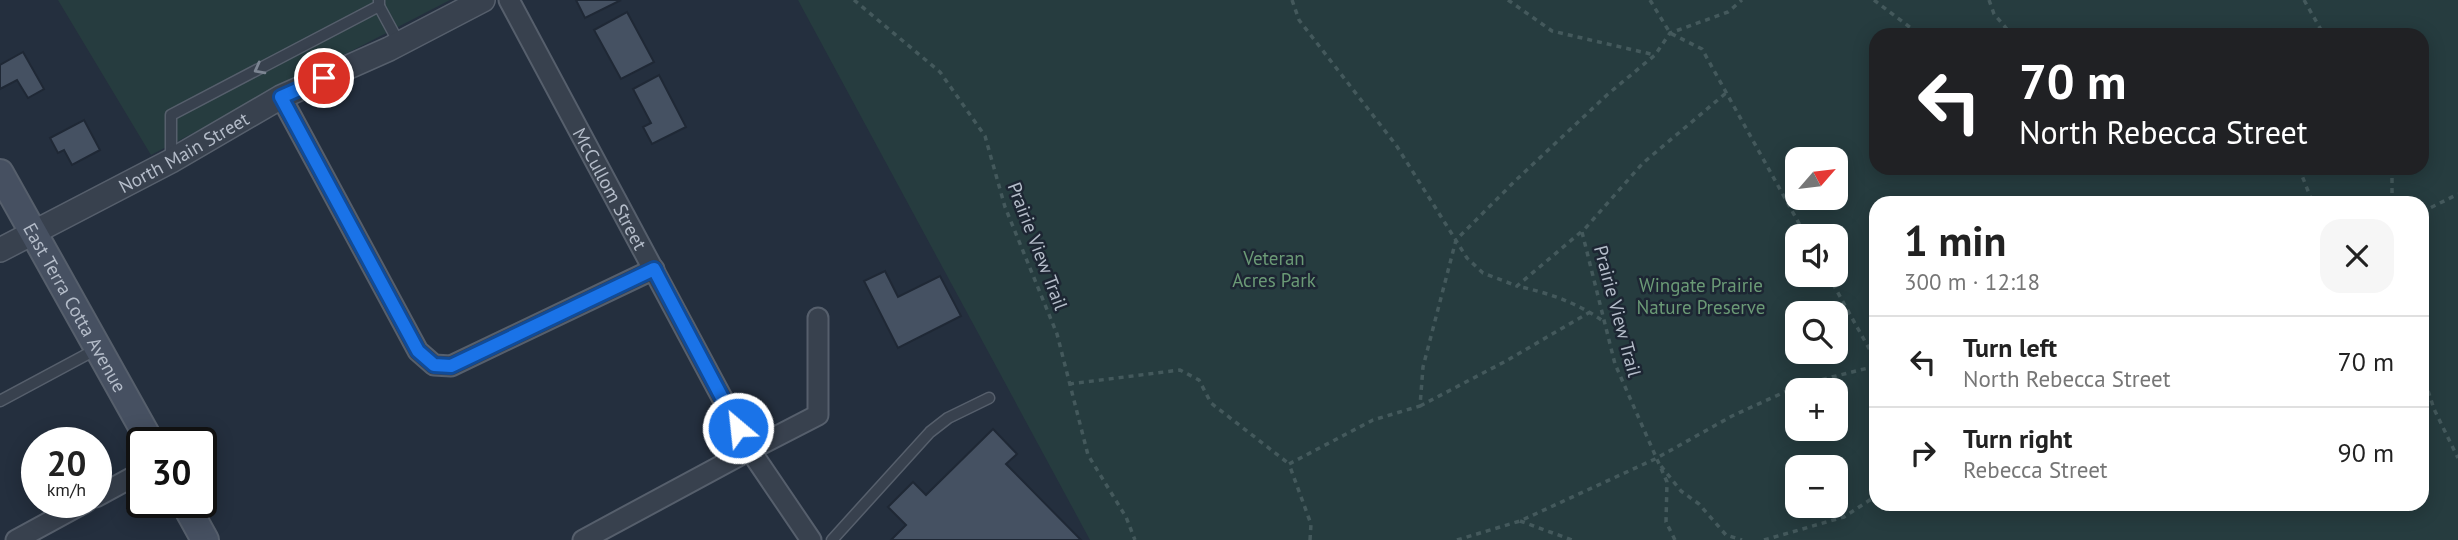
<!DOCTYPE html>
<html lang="en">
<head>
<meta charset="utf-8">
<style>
	body { margin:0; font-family:"PT Sans",sans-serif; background:#f6f6f6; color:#222; height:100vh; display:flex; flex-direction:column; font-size:26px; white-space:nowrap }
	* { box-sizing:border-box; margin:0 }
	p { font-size:23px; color:#767676 }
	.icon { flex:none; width:38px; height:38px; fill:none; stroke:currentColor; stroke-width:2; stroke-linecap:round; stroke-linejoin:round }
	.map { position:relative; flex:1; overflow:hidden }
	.sheet { position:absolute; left:1869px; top:196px; width:560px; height:315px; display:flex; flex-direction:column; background:#fff; border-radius:21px; box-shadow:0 4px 18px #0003 }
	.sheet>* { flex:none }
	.banner { position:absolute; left:1869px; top:28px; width:560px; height:147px; border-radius:21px; box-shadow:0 4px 18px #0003; background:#202124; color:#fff; overflow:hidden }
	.needle { width:46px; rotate:62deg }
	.buttons { position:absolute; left:1785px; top:147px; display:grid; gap:14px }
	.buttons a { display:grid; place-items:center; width:63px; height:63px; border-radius:14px; background:#fff; box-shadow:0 4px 18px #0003; font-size:35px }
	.speed { position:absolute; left:21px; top:427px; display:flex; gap:14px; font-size:35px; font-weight:700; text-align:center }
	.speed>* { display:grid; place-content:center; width:91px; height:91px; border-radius:50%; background:#fff; box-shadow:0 4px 18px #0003; line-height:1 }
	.speed small { font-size:18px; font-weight:400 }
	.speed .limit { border:4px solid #111; border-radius:10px; background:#fff; color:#111 }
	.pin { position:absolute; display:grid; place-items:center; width:60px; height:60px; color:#fff; margin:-30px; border:4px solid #fff; border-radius:50%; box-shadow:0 2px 7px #0007 }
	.me { position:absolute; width:77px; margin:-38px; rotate:332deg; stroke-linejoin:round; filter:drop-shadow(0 0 5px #0008) }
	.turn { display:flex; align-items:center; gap:24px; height:147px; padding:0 35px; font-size:32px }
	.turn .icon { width:91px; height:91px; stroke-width:2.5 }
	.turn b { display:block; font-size:49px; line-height:60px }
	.round { display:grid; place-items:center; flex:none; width:74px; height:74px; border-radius:21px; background:#f6f6f6 }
	.headline { display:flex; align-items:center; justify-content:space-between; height:119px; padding:0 35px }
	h1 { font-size:42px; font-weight:800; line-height:52px }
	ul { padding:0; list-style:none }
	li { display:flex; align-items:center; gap:21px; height:91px; padding:0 35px; border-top:2px solid #e0e0e0 }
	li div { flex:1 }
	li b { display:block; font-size:26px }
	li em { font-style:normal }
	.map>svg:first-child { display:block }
</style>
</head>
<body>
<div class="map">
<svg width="2458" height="540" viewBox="0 0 2458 540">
	<rect width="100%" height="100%" fill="#242f3e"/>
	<g fill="#263c3f" fill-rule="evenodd">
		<polygon points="58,0 450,0 151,155"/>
		<path d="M798,0H2458V540H1090ZM2422,35V168H1876V35ZM1797,159H1836V198H1797ZM1876,203H2422V504H1876ZM1836,236V275H1797V236ZM1836,313V352H1797V313ZM1797,390H1836V429H1797ZM1797,467H1836V506H1797Z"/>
	</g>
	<g fill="#455162" stroke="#1f2835" stroke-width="2">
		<polygon points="576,0 621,0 585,18"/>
		<polygon points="627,12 654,62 621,79 594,30"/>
		<polygon points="23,52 44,89 28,98 17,80 0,89 0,65"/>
		<polygon points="659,75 686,127 652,144 643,127 651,123 633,89"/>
		<polygon points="84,120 100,150 72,165 64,150 58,153 50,138"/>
		<polygon points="885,271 898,297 940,276 961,316 898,348 864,281"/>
		<polygon points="993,429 1017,454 1006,464 1081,540 891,540 906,525 888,507 913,482 926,495"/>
	</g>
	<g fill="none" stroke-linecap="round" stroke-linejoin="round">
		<defs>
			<g id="service">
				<polyline points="379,6 399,43"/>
				<polyline points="171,161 171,115 379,6 379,0"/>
				<polyline points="0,401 95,350"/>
				<polyline points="832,540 930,432 948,418 989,398"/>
			</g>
			<g id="minor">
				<path id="s1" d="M509,0L750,450L583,540"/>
				<polyline points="281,97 418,351 434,365 451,366 654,269"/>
				<polyline points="96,497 142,472"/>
				<polyline points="16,540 86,502"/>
				<polyline points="811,540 750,450 818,415 818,318"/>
			</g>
			<g id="tertiary">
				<path id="s2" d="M0,250L171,161L281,97L389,49L483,0"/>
			</g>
			<g id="secondary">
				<path id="s3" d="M0,173L151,443"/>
				<polyline points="184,502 205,540"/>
			</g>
		</defs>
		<use href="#service" stroke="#565f6c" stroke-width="13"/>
		<use href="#minor" stroke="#565f6c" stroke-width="23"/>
		<use href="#tertiary" stroke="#565f6c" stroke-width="26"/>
		<use href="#secondary" stroke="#565f6c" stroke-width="30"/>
		<g stroke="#44595c" stroke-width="3.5" stroke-dasharray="5 5" stroke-linecap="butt">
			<polyline points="854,0 940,72 985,136 1005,207 1057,334 1088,455 1126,517 1135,540"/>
			<polyline points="1292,0 1299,20 1396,145 1467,258 1483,273 1517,286"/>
			<polyline points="1508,0 1552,31 1655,55"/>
			<polyline points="1650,0 1670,33 1702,49 1806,236"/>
			<polyline points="1874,0 1920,35"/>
			<polyline points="1989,0 1994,14 2012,35"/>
			<polyline points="2304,0 2324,35"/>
			<polyline points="2299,168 2312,201 2315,203"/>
			<polyline points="2392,203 2392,168"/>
			<polyline points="2422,212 2458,194"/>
			<path d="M1581,232L1517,286C1548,293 1576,302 1603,321"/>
			<polyline points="1828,275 1876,361"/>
			<polyline points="2422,372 2434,409 2458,458"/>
			<polyline points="1069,384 1180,370 1199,380 1211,403 1288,463"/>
			<polyline points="1420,406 1506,361 1590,312"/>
			<polyline points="1661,466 1681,491 1699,504 1726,535 1742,540"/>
			<polyline points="1520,521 1572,540"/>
			<polyline points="1310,540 1311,524 1289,464 1373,420 1420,406 1423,367 1456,240 1515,181 1608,94 1655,55 1670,33 1728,12 1742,0"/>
			<polyline points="1457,540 1520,521 1655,459 1732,416 1800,385 1876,366"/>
			<polyline points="1675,540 1666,522 1667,482 1615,364 1582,232 1643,163 1726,93"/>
			<polyline points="1764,540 1844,517 1876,496"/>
		</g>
		<use href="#service" stroke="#38414e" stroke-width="10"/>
		<use href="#minor" stroke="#38414e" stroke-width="19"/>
		<use href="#tertiary" stroke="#38414e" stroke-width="23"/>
		<use href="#secondary" stroke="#465061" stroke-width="26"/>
	</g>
	<defs><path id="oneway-chevron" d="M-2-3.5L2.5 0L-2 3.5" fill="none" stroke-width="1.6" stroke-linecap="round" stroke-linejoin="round" transform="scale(1.75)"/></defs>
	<use stroke="#7c8592" href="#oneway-chevron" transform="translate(259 69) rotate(152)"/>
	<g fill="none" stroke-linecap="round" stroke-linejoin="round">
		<defs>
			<polyline id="route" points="324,78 281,97 418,351 434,365 451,366 654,269 738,428"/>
		</defs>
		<use href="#route" stroke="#114b97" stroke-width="18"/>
		<use href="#route" stroke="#1a73e8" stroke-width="12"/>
	</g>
	<g text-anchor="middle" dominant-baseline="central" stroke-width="5" stroke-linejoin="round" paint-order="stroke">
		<g font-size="19" fill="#b4bcc9" stroke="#1d2633">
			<text stroke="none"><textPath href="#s2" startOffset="208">North Main Street</textPath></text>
			<text stroke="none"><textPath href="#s1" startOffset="214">McCullom Street</textPath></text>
			<text transform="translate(1038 246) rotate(69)">Prairie View Trail</text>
			<text stroke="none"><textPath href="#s3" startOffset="154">East Terra Cotta Avenue</textPath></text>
			<text transform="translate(1618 311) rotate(75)">Prairie View Trail</text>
		</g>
		<g font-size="19" fill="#6b9a76" stroke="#1d2633">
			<text x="1274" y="258">Veteran<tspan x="1274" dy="22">Acres Park</tspan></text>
			<text x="1701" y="285">Wingate Prairie<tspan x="1701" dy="22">Nature Preserve</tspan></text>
		</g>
	</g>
</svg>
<div class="buttons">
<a><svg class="needle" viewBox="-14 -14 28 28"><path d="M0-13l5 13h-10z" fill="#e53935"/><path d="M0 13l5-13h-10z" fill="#767676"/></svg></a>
<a><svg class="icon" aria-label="sound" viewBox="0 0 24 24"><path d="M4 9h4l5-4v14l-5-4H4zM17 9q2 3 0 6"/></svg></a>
<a><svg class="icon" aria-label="search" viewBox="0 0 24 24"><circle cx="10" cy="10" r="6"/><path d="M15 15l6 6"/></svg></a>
<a>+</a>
<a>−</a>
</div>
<div class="speed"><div>20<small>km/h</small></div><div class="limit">30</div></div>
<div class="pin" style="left:324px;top:78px;background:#d93025"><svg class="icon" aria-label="arrive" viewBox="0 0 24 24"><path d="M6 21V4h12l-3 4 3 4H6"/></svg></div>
<svg class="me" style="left:738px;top:428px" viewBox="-20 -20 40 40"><circle r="17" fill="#1a73e8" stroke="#fff" stroke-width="3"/><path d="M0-11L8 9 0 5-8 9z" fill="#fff"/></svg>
<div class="banner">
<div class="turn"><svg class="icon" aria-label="left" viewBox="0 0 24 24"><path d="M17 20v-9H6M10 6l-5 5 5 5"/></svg><div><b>70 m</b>North Rebecca Street</div></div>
</div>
<section class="sheet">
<div class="headline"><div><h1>1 min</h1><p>300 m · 12:18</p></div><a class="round"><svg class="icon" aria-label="close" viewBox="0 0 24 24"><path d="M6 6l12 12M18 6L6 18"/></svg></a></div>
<ul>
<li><svg class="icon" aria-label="left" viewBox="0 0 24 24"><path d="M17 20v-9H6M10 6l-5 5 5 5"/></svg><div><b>Turn left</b><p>North Rebecca Street</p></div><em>70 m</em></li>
<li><svg class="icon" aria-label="right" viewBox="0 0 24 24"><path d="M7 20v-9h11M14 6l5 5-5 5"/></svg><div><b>Turn right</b><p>Rebecca Street</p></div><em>90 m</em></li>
</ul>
</section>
</div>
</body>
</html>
